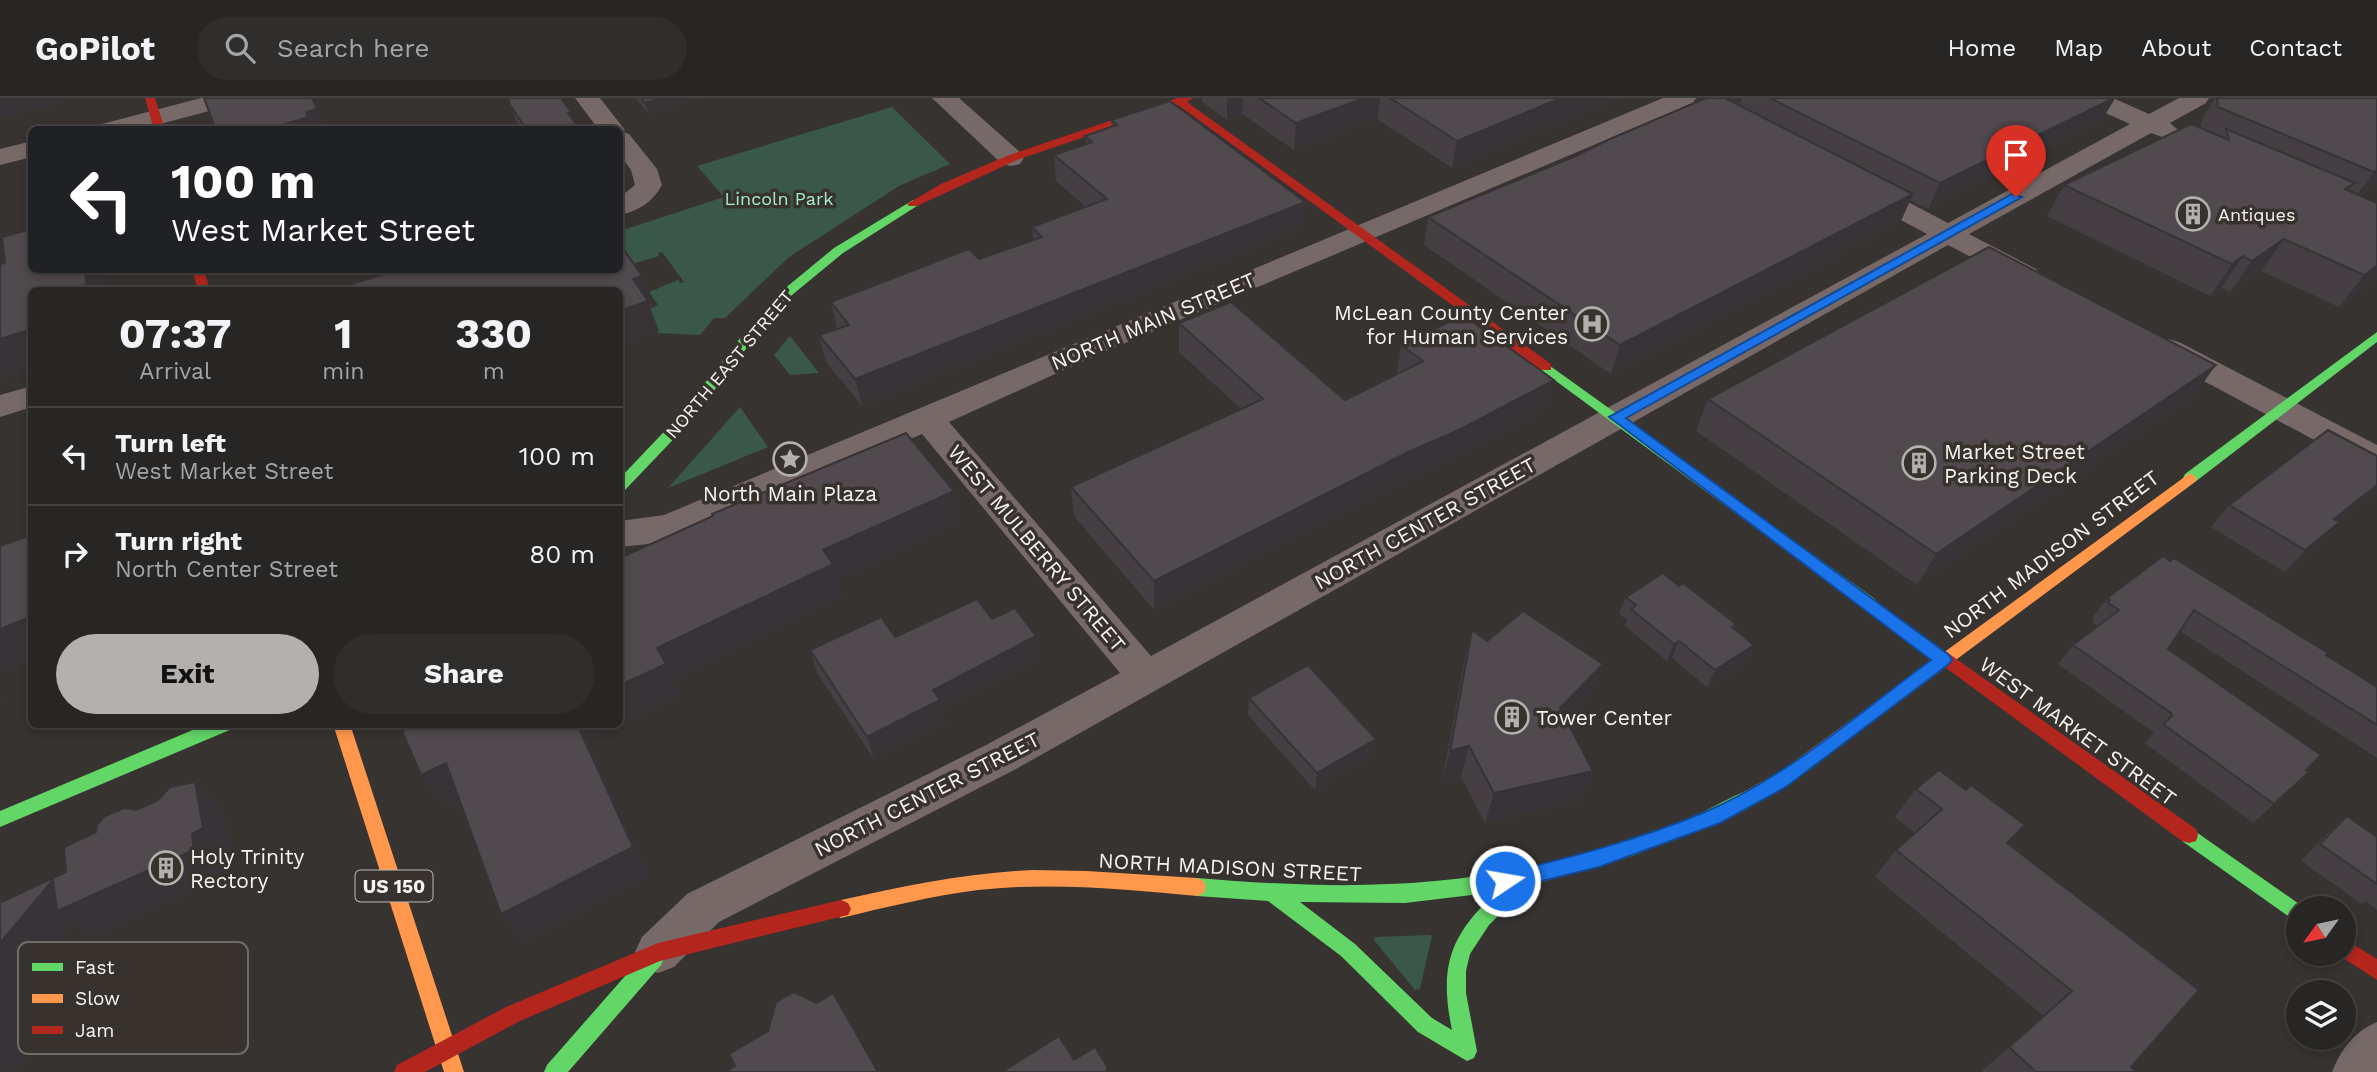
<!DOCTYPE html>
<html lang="en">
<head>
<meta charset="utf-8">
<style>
	body { margin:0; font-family:"Work Sans",sans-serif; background:#302e2c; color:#f1f3f6; height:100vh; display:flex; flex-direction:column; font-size:26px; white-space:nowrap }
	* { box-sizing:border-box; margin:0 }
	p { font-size:23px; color:#a5a5a6 }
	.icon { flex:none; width:38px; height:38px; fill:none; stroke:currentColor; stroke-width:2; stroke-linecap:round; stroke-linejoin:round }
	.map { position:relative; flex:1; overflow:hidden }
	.panel { position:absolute; left:28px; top:189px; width:595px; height:441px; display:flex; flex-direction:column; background:#282624; border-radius:10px; box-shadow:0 4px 10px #0003,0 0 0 2px #444341 }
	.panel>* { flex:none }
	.top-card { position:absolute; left:28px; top:28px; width:595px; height:147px; border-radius:10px; box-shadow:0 4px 10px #0003,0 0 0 2px #444341; background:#202124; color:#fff; overflow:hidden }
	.needle { width:46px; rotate:237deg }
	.fabs { position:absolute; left:2286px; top:798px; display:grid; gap:14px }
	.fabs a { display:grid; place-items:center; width:70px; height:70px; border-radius:50%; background:#282624; box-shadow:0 4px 10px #0003,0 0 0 2px #444341; font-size:35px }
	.pin { position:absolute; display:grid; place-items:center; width:60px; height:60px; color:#fff; margin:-72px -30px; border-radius:50% 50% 50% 0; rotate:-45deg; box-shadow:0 0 7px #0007 }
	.pin .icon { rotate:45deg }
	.me { position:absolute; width:77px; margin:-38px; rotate:78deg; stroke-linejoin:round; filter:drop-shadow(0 0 5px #0008) }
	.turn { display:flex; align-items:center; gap:24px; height:147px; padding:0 28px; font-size:32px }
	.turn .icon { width:91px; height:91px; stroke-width:2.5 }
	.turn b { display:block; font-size:49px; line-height:60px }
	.eta { display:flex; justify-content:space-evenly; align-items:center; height:119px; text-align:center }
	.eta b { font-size:42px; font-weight:700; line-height:49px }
	.action { display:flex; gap:14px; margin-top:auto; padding:14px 28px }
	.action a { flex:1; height:80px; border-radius:42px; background:#b4b0ad; color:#111; font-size:28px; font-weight:700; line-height:80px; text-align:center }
	.action a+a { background:#302e2c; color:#f1f3f6 }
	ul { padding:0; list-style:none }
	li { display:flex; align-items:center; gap:21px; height:98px; padding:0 28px; border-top:2px solid #444341 }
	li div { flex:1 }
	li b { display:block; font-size:26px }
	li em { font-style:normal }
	header { display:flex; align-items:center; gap:42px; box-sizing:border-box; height:98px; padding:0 35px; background:#282624; border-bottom:2px solid #444341 }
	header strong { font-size:33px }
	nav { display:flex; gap:38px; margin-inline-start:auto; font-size:24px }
	.search { width:490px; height:63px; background:#302e2c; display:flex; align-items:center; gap:18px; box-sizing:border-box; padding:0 24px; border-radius:38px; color:#a5a5a6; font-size:26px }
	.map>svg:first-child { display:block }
</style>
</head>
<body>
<header>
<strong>GoPilot</strong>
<div class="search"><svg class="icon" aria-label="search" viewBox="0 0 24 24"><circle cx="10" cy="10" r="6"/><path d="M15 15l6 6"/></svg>Search here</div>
<nav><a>Home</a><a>Map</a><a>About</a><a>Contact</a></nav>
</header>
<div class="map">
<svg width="2377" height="974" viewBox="0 0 2377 974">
	<rect width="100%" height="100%" fill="#363330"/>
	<g fill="#395849">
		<polygon points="892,9 950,66 899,88 789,159 725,220 714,220 700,237 658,235 645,213 658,207 649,194 678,182 680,185 684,184 662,154 658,155 659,158 629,167 620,155 620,133 724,99 697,68"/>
		<polygon points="790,238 819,275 790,277 774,257"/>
		<polygon points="740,309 768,349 668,390"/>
		<polygon points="1429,837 1432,838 1420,891 1415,892 1374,842 1375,839"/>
	</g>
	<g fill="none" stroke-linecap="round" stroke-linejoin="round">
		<g fill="#766967" fill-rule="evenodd">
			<polygon points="201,0 242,0 239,5 138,32 95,32 98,27"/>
			<path d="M575,0H600L625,32L623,34L629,36L657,71L662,87C653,104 638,113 620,117V99L635,87L631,72L620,57V32H599Z"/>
			<polygon points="932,0 959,0 1020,54 1024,60 1020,66 1011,68 1002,66"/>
			<polygon points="1663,0 1696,0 1693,5 1097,257 949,324 1151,558 1927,136 1852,96 1848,90 1852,84 1861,82 1870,84 1948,125 2130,26 2083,5 2080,0 2113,0 2149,16 2179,0 2209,0 2206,5 2170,25 2178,32 2174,37 2165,40 2151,35 1969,136 2036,171 2040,177 2036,183 2026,186 2016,183 1948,147 1016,671 719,824 674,869 658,875 642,869 635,854 642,839 687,796 986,647 1120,575 922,336 688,435 658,445 620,449 620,423 664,417"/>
			<polygon points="32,43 32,59 0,67 0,51"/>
			<polygon points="2168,241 2179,244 2377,347 2377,372 2365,369 2157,258 2153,251 2157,244"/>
			<polygon points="32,288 32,309 0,319 0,297"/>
			<path d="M2377,924V974H2332C2341,951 2354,934 2377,924Z"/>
		</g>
		<g fill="#63d668" fill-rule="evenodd">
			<polygon points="913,102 917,104 917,108 843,155 792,197 759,234 689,325 625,392 620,393 620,380 679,318 749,229 783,192 834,150"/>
			<polygon points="2377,234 2377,244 2195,384 2185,384 2183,380 2185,376"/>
			<polygon points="1546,265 1875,501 1877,505 1875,509 1863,509 1541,272 1541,266"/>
			<polygon points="207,626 234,626 232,631 0,729 0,713"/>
			<path d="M1746,693L1752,696L1755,701L1752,706L1715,725L1632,758L1532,787L1508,808L1489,827L1470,856L1466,873V895L1477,953L1474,960L1467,963L1418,934L1341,858L1268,803L1197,798L1190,795L1188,789L1190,783L1197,780C1350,793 1475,792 1623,745C1650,736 1677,726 1703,714C1717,707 1731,699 1746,693ZM1497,794C1449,837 1439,870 1452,932L1432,920L1355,846L1300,804L1405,805Z"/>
			<polygon points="2189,729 2305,810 2298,810 2298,825 2182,743 2180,737 2182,731"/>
			<polygon points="654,851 661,853 664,860 661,867 568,974 544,974 547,967 647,853"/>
		</g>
		<g fill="#ff974d" fill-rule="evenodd">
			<polygon points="2190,375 2197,380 2195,384 1793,683 1752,706 1746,709 1740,706 1737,701 1740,696 1781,673"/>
			<polygon points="333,626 350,626 464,974 444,974"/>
			<path d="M1032,772L1087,773L1197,780L1204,783L1206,789L1204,795L1197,798C1124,791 1050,784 978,792C932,798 886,809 841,820L834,817L831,811L834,805L841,802C904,788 967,775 1032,772Z"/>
		</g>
		<g fill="#b3261e" fill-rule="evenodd">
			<polygon points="145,0 155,0 165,32 154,32"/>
			<polygon points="1177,0 1193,0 1187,4 1551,266 1551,272 1541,272 1178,7 1017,62 917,108 909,108 907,106 941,86 1009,57"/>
			<polygon points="192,172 204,172 210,192 198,192"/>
			<polygon points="1869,499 2196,731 2198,737 2196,743 2189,745 2182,743 1863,509 1861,505 1863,501"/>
			<polygon points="841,802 848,805 851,811 848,817 660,863 520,923 425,974 394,974 397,967 506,909 658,845"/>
			<polygon points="2343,840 2377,861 2377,882 2337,856 2343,856"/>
		</g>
	</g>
	<g fill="#453f43">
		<polygon points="635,0 701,0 649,16"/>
		<polygon points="1202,0 1620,0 1452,70 1377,21 1294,52 1242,16 1227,22 1202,4"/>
		<polygon points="1742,0 2115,0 2101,24 1928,111 1910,102 1900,125 1611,276 1424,147 1428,119 1712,1 1739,7"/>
		<polygon points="2215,0 2377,0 2377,86 2360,98 2377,105 2377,181 2339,209 2261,173 2230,194 2221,190 2210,198 2047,118 2064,87 2200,30 2200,28 2204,18"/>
		<polygon points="510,7 575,26 580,32 520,32"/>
		<polygon points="1111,22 1303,130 862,308 826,264 819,237 837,231 831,204 979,161 1033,142 1032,129 1086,109 1056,83 1054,57 1086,46 1085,38 1112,28"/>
		<polygon points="1179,225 1345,302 1397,276 1401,247 1546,311 1453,361 1403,383 1154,512 1074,418 1071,389 1241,311 1179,254"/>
		<polygon points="2193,299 1917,487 1696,333 1708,301"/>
		<polygon points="2377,358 2377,393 2339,423 2340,424 2320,446 2285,474 2211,429 2229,407"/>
		<polygon points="2163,458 2377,589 2377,660 2180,533 2168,551 2309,674 2253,725 2145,645 2154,635 2153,634 2058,566 2073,547 2098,528 2092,524 2094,521 2092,520 2107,500"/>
		<polygon points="1679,488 1736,526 1734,531 1754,547 1745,565 1707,589 1672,560 1667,563 1625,528 1627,522 1619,516 1626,499"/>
		<polygon points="992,521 1036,538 1039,560 942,612 945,625 874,661 817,575 810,552 895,539"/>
		<polygon points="1472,532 1487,543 1591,597 1566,622 1593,673 1581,703 1485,725 1461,679 1442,684 1464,564"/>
		<polygon points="1249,600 1372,658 1315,692 1248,617"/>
		<polygon points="1916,691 2008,746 2131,969 2136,974 1983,974 1982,973 2044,918 1875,779 1896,752 1915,735 1895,719"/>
		<polygon points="2347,718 2377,739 2377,812 2365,803 2362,806 2301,763 2328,735"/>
	</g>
	<g fill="#383337">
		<polygon points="0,0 59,0 61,6 0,21"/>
		<polygon points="312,0 326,28 315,32 266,32 306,14"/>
		<polygon points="663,0 701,0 649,16 645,5"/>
		<polygon points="1227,0 1243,0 1242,16 1227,22"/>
		<polygon points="1364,0 1380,0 1377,21 1294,52 1296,25"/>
		<polygon points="1561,0 1620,0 1452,70 1457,43"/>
		<polygon points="2115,0 2101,24 1928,111 1940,85"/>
		<polygon points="2377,72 2377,86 2354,101 2374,74"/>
		<polygon points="1913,96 1900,125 1611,276 1620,247"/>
		<polygon points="1305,104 1303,130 862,308 855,281"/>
		<polygon points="2284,141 2261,173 2230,194 2252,163"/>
		<polygon points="2243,158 2221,190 2210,198 2232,166"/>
		<polygon points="2377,168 2377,181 2339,209 2364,177"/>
		<polygon points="84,172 98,172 103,179 106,192 73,192 73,190"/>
		<polygon points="642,178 653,208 650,209 659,233 620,247 620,213 633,181"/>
		<polygon points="32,231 32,271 0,281 0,241"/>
		<polygon points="2216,267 2193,299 1917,487 1936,456"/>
		<polygon points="1554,282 1546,311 1453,361 1403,383 1154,512 1154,483 1408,354"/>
		<polygon points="2377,387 2377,393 2314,443 2334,421"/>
		<polygon points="954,393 960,426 838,482 843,499 673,582 681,599 588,642 651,779 524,845 501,816 577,626 620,626 620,587 657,550 823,452"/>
		<polygon points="2340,424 2320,446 2285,474 2305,452"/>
		<polygon points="32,518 32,563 0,575 0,531"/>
		<polygon points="1036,538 1039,560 942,612 945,625 874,661 867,639 933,592"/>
		<polygon points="1679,543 1672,560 1667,563 1674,546"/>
		<polygon points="1754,547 1745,565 1707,589 1715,572"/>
		<polygon points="1603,566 1591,597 1549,640 1560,610"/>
		<polygon points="0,589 2,603 0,604"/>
		<polygon points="1376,641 1372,658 1315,692 1317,675"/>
		<polygon points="1469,648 1461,679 1442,684 1450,653"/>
		<polygon points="446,665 469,697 444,708 421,677"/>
		<polygon points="1593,673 1581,703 1485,725 1494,695"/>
		<polygon points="195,684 224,712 233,758 221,764 224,780 92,840 74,826 18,895 26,968 13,974 0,974 0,845 53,782 192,736"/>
		<polygon points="2025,727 2001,755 2007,745"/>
	</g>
	<g fill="#50494e" stroke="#383337" stroke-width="2">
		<polygon points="204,0 312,0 317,11 306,14 308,19 266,32 216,32"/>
		<polygon points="508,0 561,0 571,14 568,15 580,32 527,32 510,7"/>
		<polygon points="641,0 663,0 645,5"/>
		<polygon points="1259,0 1364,0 1296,25"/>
		<polygon points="1390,0 1561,0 1457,43"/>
		<polygon points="1706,0 1725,0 1913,96 1620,247 1428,119 1576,58 1608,42"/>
		<polygon points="1770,0 2114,0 1940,85"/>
		<polygon points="2217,0 2377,0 2377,72 2374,74 2218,9"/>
		<polygon points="1170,3 1305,104 855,281 819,237 849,227 831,204 969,151 979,161 1042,139 1032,129 1107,101 1054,57 1092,44 1085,38 1117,27 1111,22"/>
		<polygon points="2191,26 2229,42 2226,31 2355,85 2345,91 2377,105 2377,168 2364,177 2284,141 2252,163 2243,158 2232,166 2064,87"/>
		<polygon points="32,131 32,172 84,172 87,186 73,190 73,192 32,192 32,231 0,241 0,166 5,165 2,139"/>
		<polygon points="620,146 642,178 633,181 648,203 620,213 620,192 331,192 398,172 620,172"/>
		<polygon points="1989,149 2216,267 1936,456 1708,301"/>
		<polygon points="1231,204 1345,302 1423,263 1401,247 1463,217 1554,282 1459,332 1408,354 1154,483 1071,389 1263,301 1179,225"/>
		<polygon points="2328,332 2377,358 2377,387 2334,421 2340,424 2305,452 2229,407"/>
		<polygon points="906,335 954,393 823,452 833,466 657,550 666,566 620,587 620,460 713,418 712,416"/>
		<polygon points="32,437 32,518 0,531 0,448"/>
		<polygon points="2163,458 2170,463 2174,460 2328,555 2326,557 2377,589 2377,627 2194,512 2168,551 2321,657 2306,672 2309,674 2274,706 2163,626 2172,618 2171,615 2073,547 2119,512 2107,504 2110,502 2107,500"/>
		<polygon points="1663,475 1679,488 1683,485 1736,526 1732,529 1754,547 1715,572 1679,543 1674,546 1631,511 1636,507 1626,499"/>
		<polygon points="977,501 992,521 1015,510 1036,538 933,592 940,602 867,639 810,552 881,519 895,539"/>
		<polygon points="1523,513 1603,566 1560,610 1593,673 1494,695 1469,648 1450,653 1472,532 1487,543"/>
		<polygon points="1308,567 1376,641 1317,675 1249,600"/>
		<polygon points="416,626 577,626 633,749 501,816 446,665 421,677 402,633"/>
		<polygon points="1939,672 1966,692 1971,687 2025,727 2007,745 2199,892 2131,969 2136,974 2036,974 2009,949 2072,893 1896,752 1942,711 1916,691"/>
		<polygon points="195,684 203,730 192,736 194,752 57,813 53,782 0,845 0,803 2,804 66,774 64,749 96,734 97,727 105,718 124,710 136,712 157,703 170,689"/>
		<polygon points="2347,718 2377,739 2377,786 2320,746"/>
		<polygon points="794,894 817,905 833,895 878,974 725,974 735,968 729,956 768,933 776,904"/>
		<polygon points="1059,938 1074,962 1095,949 1108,970 1106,974 1002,974"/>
	</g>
	<path fill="#1a73e8" stroke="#114b97" stroke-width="2" d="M2012,96L2022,99L1626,320L1949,557L1952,562L1949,566L1786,689L1720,725L1599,769L1505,792L1498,789L1496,783L1498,777L1505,775C1573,759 1640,741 1705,714C1784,681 1862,613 1931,562L1609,319Z"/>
	<defs>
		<symbol id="building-ring" viewBox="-11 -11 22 22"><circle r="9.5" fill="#38322e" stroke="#b4b0ad" stroke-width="1.5"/><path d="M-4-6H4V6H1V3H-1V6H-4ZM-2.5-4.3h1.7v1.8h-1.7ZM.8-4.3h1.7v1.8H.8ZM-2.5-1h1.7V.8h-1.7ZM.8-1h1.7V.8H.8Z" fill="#b4b0ad"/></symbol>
		<symbol id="hospital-ring" viewBox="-11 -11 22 22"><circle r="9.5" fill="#38322e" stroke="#b4b0ad" stroke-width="1.5"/><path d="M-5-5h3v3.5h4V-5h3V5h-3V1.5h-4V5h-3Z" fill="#b4b0ad"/></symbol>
		<symbol id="sight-ring" viewBox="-11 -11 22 22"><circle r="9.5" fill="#38322e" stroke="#b4b0ad" stroke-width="1.5"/><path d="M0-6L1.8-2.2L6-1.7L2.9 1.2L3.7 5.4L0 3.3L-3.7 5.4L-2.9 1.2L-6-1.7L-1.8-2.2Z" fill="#b4b0ad"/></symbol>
	</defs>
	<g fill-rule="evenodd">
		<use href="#building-ring" x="2174" y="97" width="38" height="38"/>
		<use href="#hospital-ring" x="1573" y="207" width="38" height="38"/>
		<use href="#sight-ring" x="771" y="342" width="38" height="38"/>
		<use href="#building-ring" x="1900" y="346" width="38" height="38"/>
		<use href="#building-ring" x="1493" y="600" width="38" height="38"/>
		<use href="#building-ring" x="147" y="751" width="38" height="38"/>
	</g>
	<g text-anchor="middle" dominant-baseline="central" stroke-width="7" stroke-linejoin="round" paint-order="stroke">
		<g font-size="18" fill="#a1efca" stroke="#38322e">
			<text x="779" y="100">Lincoln Park</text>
		</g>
		<g font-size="18" fill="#f8f4f1" stroke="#38322e" text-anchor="start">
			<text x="2218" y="116">Antiques</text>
		</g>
		<g font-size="18" fill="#f8f4f1" stroke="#38322e">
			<text transform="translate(729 266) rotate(-50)">NORTH EAST STREET</text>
		</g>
		<rect fill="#38322e" stroke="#bebab6" stroke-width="2" x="355.5" y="772.5" width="77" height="31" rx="5"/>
		<g font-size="19" font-weight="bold" fill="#f8f4f1">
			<text x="394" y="788">US 150</text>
		</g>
		<g font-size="21" fill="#f8f4f1" stroke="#38322e" text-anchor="start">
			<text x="1568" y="214" text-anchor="end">McLean County Center<tspan x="1568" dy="24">for Human Services</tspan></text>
			<text x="1944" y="353">Market Street<tspan x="1944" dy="24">Parking Deck</tspan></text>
			<text x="790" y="395" text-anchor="middle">North Main Plaza</text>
			<text x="1536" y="619">Tower Center</text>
			<text x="190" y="758">Holy Trinity<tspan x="190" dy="24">Rectory</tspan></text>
		</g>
		<g font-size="21" fill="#f8f4f1" stroke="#38322e">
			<text transform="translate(1153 223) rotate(-23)">NORTH MAIN STREET</text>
			<text transform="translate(1425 425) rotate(-29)">NORTH CENTER STREET</text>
			<text transform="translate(1037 450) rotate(50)">WEST MULBERRY STREET</text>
			<text transform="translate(2051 456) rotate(-37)">NORTH MADISON STREET</text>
			<text transform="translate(2078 633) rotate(36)">WEST MARKET STREET</text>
			<text transform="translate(927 696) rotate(-27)">NORTH CENTER STREET</text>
			<text transform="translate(1230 769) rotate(3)">NORTH MADISON STREET</text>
		</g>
	</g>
	<rect x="18" y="844" width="230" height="112" rx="10" fill="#38322e" stroke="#726c68" stroke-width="2"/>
	<rect x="32" y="865" width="31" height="8" fill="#63d668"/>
	<rect x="32" y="896" width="31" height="9" fill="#ff974d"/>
	<rect x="32" y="928" width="31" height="8" fill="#b3261e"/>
	<g font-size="19" fill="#f8f4f1">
		<text x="75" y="876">Fast</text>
		<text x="75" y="907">Slow</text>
		<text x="75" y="939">Jam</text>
	</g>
</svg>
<div class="fabs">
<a><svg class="needle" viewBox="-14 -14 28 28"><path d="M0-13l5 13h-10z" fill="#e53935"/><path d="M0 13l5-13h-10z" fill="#a5a5a6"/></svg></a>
<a><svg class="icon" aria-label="layers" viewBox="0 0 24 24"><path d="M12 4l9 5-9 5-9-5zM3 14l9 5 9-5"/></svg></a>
</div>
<div class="pin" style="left:2016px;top:99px;background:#d93025"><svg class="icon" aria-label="arrive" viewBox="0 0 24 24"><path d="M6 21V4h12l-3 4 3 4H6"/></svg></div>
<svg class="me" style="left:1505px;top:783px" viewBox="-20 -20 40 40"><circle r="17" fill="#1a73e8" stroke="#fff" stroke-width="3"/><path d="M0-11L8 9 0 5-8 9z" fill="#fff"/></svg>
<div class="top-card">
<div class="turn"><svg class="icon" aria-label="left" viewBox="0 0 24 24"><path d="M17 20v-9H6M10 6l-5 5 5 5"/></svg><div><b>100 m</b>West Market Street</div></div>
</div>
<section class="panel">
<div class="eta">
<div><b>07:37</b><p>Arrival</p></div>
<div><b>1</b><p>min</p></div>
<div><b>330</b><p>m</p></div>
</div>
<ul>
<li><svg class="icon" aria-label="left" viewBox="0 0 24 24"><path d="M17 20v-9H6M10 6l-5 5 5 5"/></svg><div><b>Turn left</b><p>West Market Street</p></div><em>100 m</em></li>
<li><svg class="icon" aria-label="right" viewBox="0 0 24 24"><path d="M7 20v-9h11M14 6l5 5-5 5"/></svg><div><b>Turn right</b><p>North Center Street</p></div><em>80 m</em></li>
</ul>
<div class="action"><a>Exit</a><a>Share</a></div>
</section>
</div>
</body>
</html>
